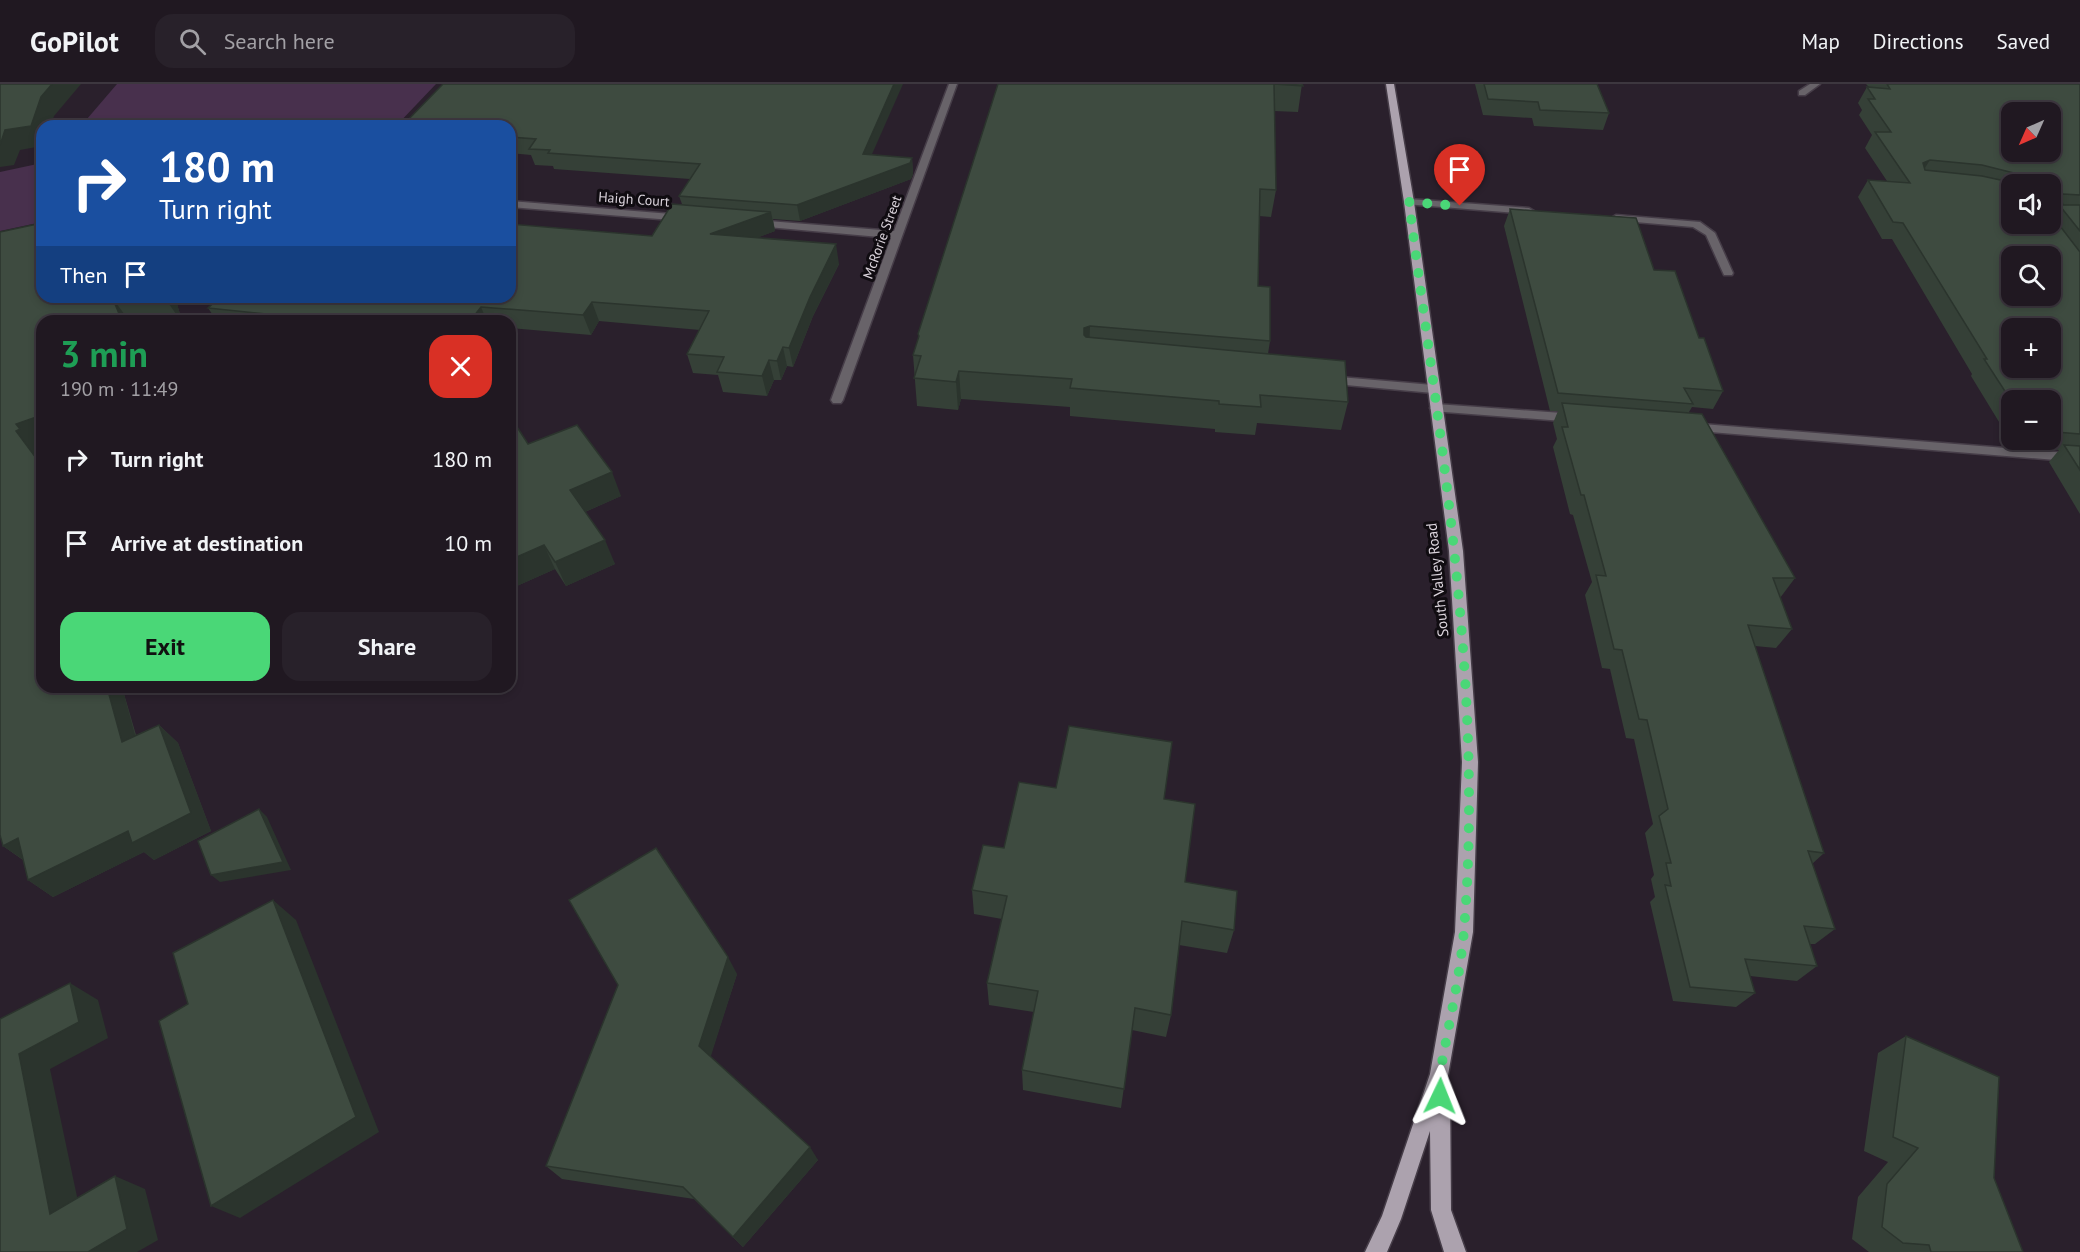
<!DOCTYPE html>
<html lang="en">
<head>
<meta charset="utf-8">
<style>
	body { margin:0; font-family:"PT Sans",sans-serif; background:#28212a; color:#f1f3f6; height:100vh; display:flex; flex-direction:column; font-size:22px; white-space:nowrap }
	* { box-sizing:border-box; margin:0 }
	p { font-size:20px; color:#a2a0a5 }
	.icon { flex:none; width:33px; height:33px; fill:none; stroke:currentColor; stroke-width:2; stroke-linecap:round; stroke-linejoin:round }
	.map { position:relative; flex:1; overflow:hidden }
	.side { position:absolute; left:36px; top:231px; width:480px; height:378px; display:flex; flex-direction:column; background:#201821; border-radius:18px; box-shadow:0 3px 9px #0003,0 0 0 2px #3d373f }
	.side>* { flex:none }
	.guide { position:absolute; left:36px; top:36px; width:480px; height:183px; border-radius:18px; box-shadow:0 3px 9px #0003,0 0 0 2px #3d373f; background:#1a4fa0; color:#fff; overflow:hidden }
	.needle { width:39px; rotate:225deg }
	.buttons { position:absolute; left:2001px; top:18px; display:grid; gap:12px }
	.buttons a { display:grid; place-items:center; width:60px; height:60px; border-radius:12px; background:#201821; box-shadow:0 3px 9px #0003,0 0 0 2px #3d373f; font-size:30px }
	.pin { position:absolute; display:grid; place-items:center; width:51px; height:51px; color:#fff; margin:-62px -26px; border-radius:50% 50% 50% 0; rotate:-45deg; box-shadow:0 0 6px #0007 }
	.pin .icon { rotate:45deg }
	.me { position:absolute; width:66px; margin:-33px; rotate:2deg; stroke-linejoin:round; filter:drop-shadow(0 0 4px #0008) }
	.turn { display:flex; align-items:center; gap:21px; height:126px; padding:0 24px; font-size:27px }
	.turn .icon { width:78px; height:78px; stroke-width:2.5 }
	.turn b { display:block; font-size:42px; line-height:51px }
	.then { display:flex; align-items:center; height:57px; padding:0 24px; background:#0003; gap:12px; font-size:22px }
	.round { display:grid; place-items:center; flex:none; width:63px; height:63px; border-radius:18px; background:#28212a }
	.headline { display:flex; align-items:center; justify-content:space-between; height:102px; padding:0 24px }
	h1 { font-size:36px; font-weight:800; line-height:45px; color:#1e9e55 }
	.cta { display:flex; gap:12px; margin-top:auto; padding:12px 24px }
	.cta a { flex:1; height:69px; border-radius:18px; background:#4ad777; color:#111; font-size:24px; font-weight:800; line-height:69px; text-align:center }
	.cta a+a { background:#28212a; color:#f1f3f6 }
	ul { padding:0; list-style:none }
	li { display:flex; align-items:center; gap:18px; height:84px; padding:0 24px }
	li div { flex:1 }
	li b { display:block; font-size:22px }
	li em { font-style:normal }
	header { display:flex; align-items:center; gap:36px; box-sizing:border-box; height:84px; padding:0 30px; background:#201821; border-bottom:2px solid #3d373f }
	header strong { font-size:28px }
	nav { display:flex; gap:33px; margin-inline-start:auto; font-size:21px }
	.search { width:420px; height:54px; background:#28212a; display:flex; align-items:center; gap:15px; box-sizing:border-box; padding:0 21px; border-radius:18px; color:#a2a0a5; font-size:22px }
	.map>svg:first-child { display:block }
</style>
</head>
<body>
<header>
<strong>GoPilot</strong>
<div class="search"><svg class="icon" aria-label="search" viewBox="0 0 24 24"><circle cx="10" cy="10" r="6"/><path d="M15 15l6 6"/></svg>Search here</div>
<nav><a>Map</a><a>Directions</a><a>Saved</a></nav>
</header>
<div class="map">
<svg width="2080" height="1168" viewBox="0 0 2080 1168">
	<rect width="100%" height="100%" fill="#2a202c"/>
	<g fill="#48304d">
		<polygon points="117,0 436,0 396,42 81,42"/>
		<polygon points="42,79 42,138 0,147 0,88"/>
	</g>
	<g fill="none" stroke-linecap="round" stroke-linejoin="round">
		<defs>
			<g id="minor">
				<polygon points="949,0 957,0 843,316 841,319 833,319 831,316 891,154 756,142 751,139 756,136 894,147"/>
				<polygon points="1810,0 1820,0 1805,11 1799,11 1799,7"/>
				<polygon points="1409,115 1529,124 1534,127 1529,130 1405,120 1404,118"/>
				<polygon points="510,117 684,131 689,134 684,137 510,123"/>
				<polygon points="1616,131 1700,138 1715,149 1733,189 1732,191 1724,191 1706,151 1693,143 1612,136 1611,134"/>
				<polygon points="1328,292 1433,301 1439,305 1433,309 1324,299 1324,293"/>
				<polygon points="1436,320 1576,330 1582,334 1576,338 1432,327 1430,324"/>
				<polygon points="1690,339 2080,370 2080,378 1686,346 1684,343"/>
			</g>
			<polygon id="major" points="1386,0 1394,0 1414,118 1463,467 1478,678 1473,848 1447,997 1450,1002 1451,1126 1466,1168 1444,1168 1431,1126 1430,1047 1401,1135 1387,1168 1365,1168 1382,1132 1430,990 1455,848 1462,678 1449,467 1404,118"/>
		</defs>
		<use href="#minor" stroke="#463d48" stroke-width="3"/>
		<use href="#major" stroke="#463d48" stroke-width="3"/>
		<use href="#minor" fill="#686369" fill-rule="evenodd"/>
		<use href="#major" fill="#aca2ae" fill-rule="evenodd"/>
	</g>
	<g fill="#354037" fill-rule="evenodd">
		<polygon points="998,0 1302,0 1298,28 1274,27 1276,106 1271,133 1259,132 1258,202 1270,257 1268,270 1348,318 1341,346 1257,339 1255,351 1215,348 1215,345 1070,332 1070,323 961,315 958,326 917,322 913,271 918,255 918,250"/>
		<polygon points="1475,0 1597,0 1609,29 1603,46 1534,42 1532,34 1483,31"/>
		<path d="M1866,0H2080V430L2049,378L2059,366L2041,365L2035,356H2050V316H2012V351H2007L1971,292L1972,290L1892,155H1882L1858,113L1868,96L1887,97L1865,64L1872,51L1859,31L1862,26L1858,19L1867,3H1869ZM2012,100H2050V140Z"/>
		<polygon points="510,42 912,74 913,90 911,95 800,137 773,135 775,147 756,154 839,180 813,232 793,283 787,282 781,296 774,296 767,312 723,308 718,291 693,289 687,270 700,246 599,237 591,251 510,244 510,237 217,237 208,224 652,152 682,120 679,112 690,95 554,85 553,82 535,81 531,71 510,69"/>
		<polygon points="1510,125 1654,186 1699,254 1723,307 1713,325 1692,323 1689,328 1795,494 1780,514 1792,545 1776,564 1755,562 1824,769 1812,780 1835,845 1815,860 1810,860 1817,882 1797,897 1750,892 1755,909 1736,923 1673,917 1650,818 1655,813 1651,795 1654,791 1645,749 1653,740 1634,655 1626,654 1610,585 1602,584 1585,511 1592,498 1573,431 1570,430 1553,363 1557,355 1553,339 1558,327 1550,327 1504,142"/>
		<polygon points="42,213 175,213 182,237 148,237 128,235 129,237 42,237 42,358 35,361 38,366 35,368 42,377 42,603 122,603 136,651 159,641 178,659 211,747 154,776 144,768 53,813 28,796 23,776 3,762"/>
		<polygon points="528,360 621,412 585,428 615,480 566,502 555,485 510,505"/>
		<polygon points="1056,704 1164,715 1185,798 1234,846 1227,869 1179,861 1171,931 1166,953 1132,946 1121,1024 1023,1006 1022,986 1034,928 989,921 987,899 1002,835 974,830 972,806 1004,764"/>
		<polygon points="737,890 710,973 818,1076 743,1163 694,1115 562,1095 546,1082"/>
		<polygon points="1906,952 1994,1094 2023,1168 1869,1168 1852,1155 1858,1113 1888,1078 1864,1067 1878,969"/>
	</g>
	<g fill="#2b342d">
		<polygon points="52,0 81,0 54,32 51,42 42,42 42,62 20,66 14,81 0,83 0,61 5,46 41,13"/>
		<polygon points="894,0 903,0 865,86 863,70"/>
		<polygon points="912,74 913,90 911,95 800,137 797,121"/>
		<polygon points="1930,76 1919,93 1923,79"/>
		<polygon points="771,128 775,147 715,170 710,150"/>
		<polygon points="836,160 839,180 813,232 793,283 789,264 810,213"/>
		<polygon points="167,213 175,213 182,237 181,237 169,220"/>
		<polygon points="113,215 128,235 129,237 122,237"/>
		<polygon points="592,218 599,237 591,251 583,231"/>
		<polygon points="481,223 487,237 470,237"/>
		<polygon points="383,232 386,237 379,237"/>
		<polygon points="1090,242 1089,270 1083,272 1084,244"/>
		<polygon points="783,263 787,282 781,296 777,277"/>
		<polygon points="769,276 774,296 767,312 762,292"/>
		<polygon points="959,287 961,315 958,326 956,298"/>
		<polygon points="42,331 42,358 35,361 38,366 35,368 42,377 42,382 16,347 16,340"/>
		<polygon points="612,388 621,412 580,430 570,406"/>
		<polygon points="605,456 615,480 566,502 555,478"/>
		<polygon points="544,461 555,485 510,505 510,476"/>
		<polygon points="107,603 122,603 142,676 122,658"/>
		<polygon points="159,641 178,659 211,747 154,776 144,768 53,813 28,796 128,747"/>
		<polygon points="259,725 267,733 291,786 220,798 211,791"/>
		<polygon points="18,754 28,779 3,762"/>
		<polygon points="273,816 296,836 379,1048 240,1134 211,1122"/>
		<polygon points="728,873 737,890 709,978 699,962"/>
		<polygon points="70,899 98,916 108,954 50,985 83,1141 50,1130 19,970"/>
		<polygon points="810,1063 818,1076 743,1163 733,1153"/>
		<polygon points="115,1092 145,1105 158,1156 137,1168 88,1168"/>
	</g>
	<g fill="#3e4b40" stroke="#2b342d" stroke-width="1.5" fill-rule="evenodd">
		<polygon points="0,0 52,0 41,13 31,42 5,46 0,61"/>
		<polygon points="443,0 894,0 863,70 912,74 910,79 797,121 679,112 700,80 548,69 550,66 529,65 536,55 510,53 510,42 402,42"/>
		<polygon points="998,0 1302,0 1303,2 1274,0 1276,106 1260,105 1258,202 1270,203 1270,257 1090,242 1084,244 1084,251 1086,253 1345,277 1348,318 1260,311 1261,323 1219,320 1219,317 1070,304 1072,295 959,287 956,298 914,294 921,272 913,271 919,252 918,250"/>
		<polygon points="1484,0 1597,0 1609,29 1540,26 1538,18 1488,15"/>
		<path d="M1887,0H2080V111L2063,110L2060,112L2063,121H2080V147L2060,122L2050,121V100H2025L2026,99V92L1982,81L1930,76L1923,79L1925,86L1982,92L2019,100H2012V140H2050V129L2080,168V350L2056,348L2050,338V316H2012V318L1984,275H1987L1903,139L1893,138L1868,96L1910,99L1875,48H1891L1868,15H1875L1867,3L1890,5ZM2012,28H2050V68H2012ZM2012,172H2050V212H2012ZM2012,244H2050V284H2012Z"/>
		<polygon points="672,120 771,128 710,150 836,160 810,213 789,264 783,263 777,277 769,276 762,292 717,288 724,273 687,270 709,227 592,218 583,231 481,223 470,237 433,237 383,232 379,237 324,237 325,236 208,224 220,213 510,213 510,140 652,152"/>
		<polygon points="1510,125 1636,134 1654,186 1675,187 1699,254 1704,254 1723,307 1684,304 1693,320 1558,309"/>
		<polygon points="42,139 42,213 167,213 169,220 113,215 122,237 42,237 42,331 16,340 20,345 16,347 42,382 42,603 107,603 122,658 159,641 191,729 132,759 128,747 28,796 18,754 3,762 0,751 0,148"/>
		<polygon points="1562,319 1702,330 1795,494 1773,494 1792,545 1748,541 1824,769 1808,767 1835,845 1804,842 1817,882 1745,875 1755,909 1690,903 1665,801 1671,802 1666,779 1671,779 1659,732 1668,725 1647,636 1639,635 1622,566 1614,565 1596,491 1606,492 1584,411 1581,411 1562,343 1568,343"/>
		<polygon points="510,332 528,360 577,341 612,388 570,406 605,456 555,478 544,461 510,476"/>
		<polygon points="2064,361 2080,362 2080,386"/>
		<polygon points="1069,642 1172,658 1164,715 1195,720 1185,798 1237,807 1234,846 1182,837 1171,931 1135,924 1124,1005 1022,986 1038,907 987,899 1007,812 972,806 983,761 1004,764 1019,698 1056,704"/>
		<polygon points="259,725 283,778 211,791 198,757"/>
		<polygon points="656,764 728,873 699,962 810,1063 733,1153 683,1103 546,1082 618,901 569,816"/>
		<polygon points="273,816 356,1033 211,1122 159,937 188,920 173,869"/>
		<polygon points="70,899 79,938 19,970 50,1130 115,1092 127,1145 88,1168 0,1168 0,935"/>
		<polygon points="1906,952 1999,993 1994,1094 2023,1168 1931,1168 1929,1161 1903,1159 1882,1143 1887,1100 1918,1064 1893,1053"/>
	</g>
	<g fill="none" stroke-linecap="round" stroke-linejoin="round">
		<path stroke="#4ad777" stroke-width="10" stroke-dasharray="0 18" d="M1440,1012V990C1448,943 1460,894 1464,846C1484,602 1440,360 1409,118L1460,122"/>
	</g>
	<g text-anchor="middle" dominant-baseline="central" stroke-width="6" stroke-linejoin="round" paint-order="stroke">
		<g font-size="14" fill="#dbd4dc" stroke="#100c11">
			<text transform="translate(634 115) rotate(4)">Haigh Court</text>
			<text transform="translate(882 153) rotate(-70)">McRorie Street</text>
		</g>
		<g font-size="15" fill="#dbd4dc" stroke="#100c11">
			<text transform="translate(1437 496) rotate(-96)">South Valley Road</text>
		</g>
	</g>
</svg>
<div class="buttons">
<a><svg class="needle" viewBox="-14 -14 28 28"><path d="M0-13l5 13h-10z" fill="#e53935"/><path d="M0 13l5-13h-10z" fill="#a2a0a5"/></svg></a>
<a><svg class="icon" aria-label="sound" viewBox="0 0 24 24"><path d="M4 9h4l5-4v14l-5-4H4zM17 9q2 3 0 6"/></svg></a>
<a><svg class="icon" aria-label="search" viewBox="0 0 24 24"><circle cx="10" cy="10" r="6"/><path d="M15 15l6 6"/></svg></a>
<a>+</a>
<a>−</a>
</div>
<div class="pin" style="left:1460px;top:122px;background:#d93025"><svg class="icon" aria-label="arrive" viewBox="0 0 24 24"><path d="M6 21V4h12l-3 4 3 4H6"/></svg></div>
<svg class="me" style="left:1440px;top:1012px" viewBox="-20 -20 40 40"><path d="M0-17L14 15 0 8-14 15z" fill="#4ad777" stroke="#fff" stroke-width="4"/></svg>
<div class="guide">
<div class="turn"><svg class="icon" aria-label="right" viewBox="0 0 24 24"><path d="M7 20v-9h11M14 6l5 5-5 5"/></svg><div><b>180 m</b>Turn right</div></div>
<div class="then">Then<svg class="icon" aria-label="arrive" viewBox="0 0 24 24"><path d="M6 21V4h12l-3 4 3 4H6"/></svg></div>
</div>
<section class="side">
<div class="headline"><div><h1>3 min</h1><p>190 m · 11:49</p></div><a class="round" style="background:#d93025;color:#fff"><svg class="icon" aria-label="close" viewBox="0 0 24 24"><path d="M6 6l12 12M18 6L6 18"/></svg></a></div>
<ul>
<li><svg class="icon" aria-label="right" viewBox="0 0 24 24"><path d="M7 20v-9h11M14 6l5 5-5 5"/></svg><div><b>Turn right</b></div><em>180 m</em></li>
<li><svg class="icon" aria-label="arrive" viewBox="0 0 24 24"><path d="M6 21V4h12l-3 4 3 4H6"/></svg><div><b>Arrive at destination</b></div><em>10 m</em></li>
</ul>
<div class="cta"><a>Exit</a><a>Share</a></div>
</section>
</div>
</body>
</html>
